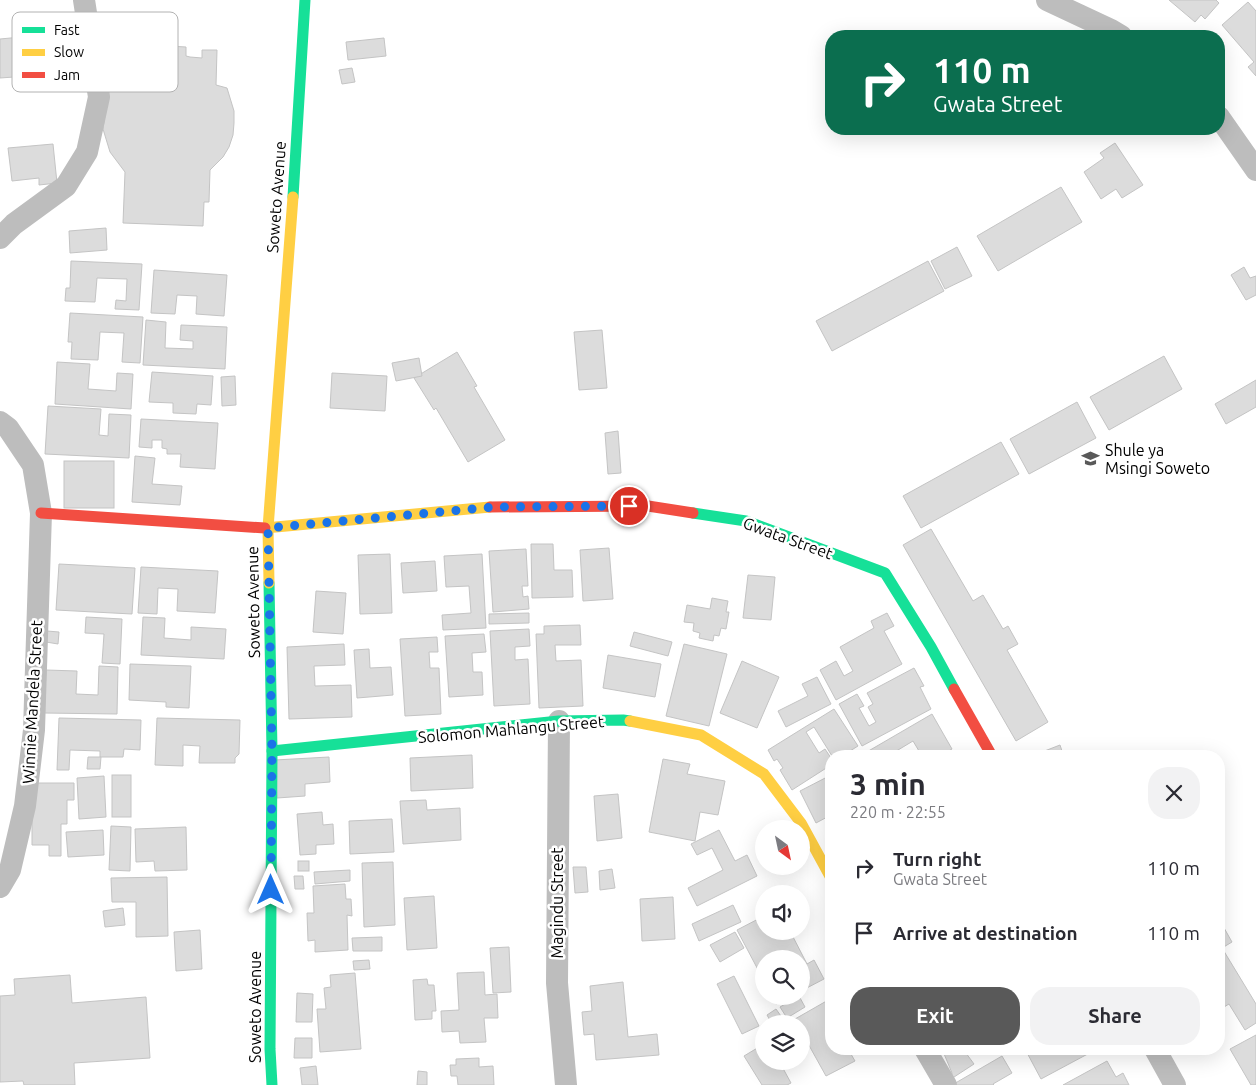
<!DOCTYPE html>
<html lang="en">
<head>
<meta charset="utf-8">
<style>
	body { margin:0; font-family:Ubuntu,sans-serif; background:#f2f2f3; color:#2b2b33; height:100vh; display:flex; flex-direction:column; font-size:19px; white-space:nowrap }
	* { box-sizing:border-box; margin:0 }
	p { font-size:16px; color:#7c7c81 }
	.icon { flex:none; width:28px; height:28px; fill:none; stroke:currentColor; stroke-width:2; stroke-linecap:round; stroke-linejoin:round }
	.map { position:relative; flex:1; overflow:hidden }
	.drawer { position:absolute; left:825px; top:750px; width:400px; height:305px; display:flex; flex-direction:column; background:#fff; border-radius:20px; box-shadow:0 5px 20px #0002 }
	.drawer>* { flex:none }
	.guide { position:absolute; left:825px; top:30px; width:400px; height:105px; border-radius:20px; box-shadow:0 5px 20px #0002; background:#0b6e4f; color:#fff; overflow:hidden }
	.needle { width:32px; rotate:147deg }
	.fabs { position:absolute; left:755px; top:820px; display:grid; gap:10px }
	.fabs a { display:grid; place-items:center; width:55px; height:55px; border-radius:50%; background:#fff; box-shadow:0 5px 20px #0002; font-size:25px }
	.pin { position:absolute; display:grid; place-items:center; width:42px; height:42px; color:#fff; margin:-21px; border:2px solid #fff; border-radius:50%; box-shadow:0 1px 5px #0007 }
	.me { position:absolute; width:55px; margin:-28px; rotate:0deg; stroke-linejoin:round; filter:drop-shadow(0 0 4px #0008) }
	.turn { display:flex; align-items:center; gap:18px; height:105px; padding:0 25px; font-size:22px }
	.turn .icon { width:65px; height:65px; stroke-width:2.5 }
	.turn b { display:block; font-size:35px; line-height:42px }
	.round { display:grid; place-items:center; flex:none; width:52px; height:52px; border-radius:20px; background:#f2f2f3 }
	.overview { display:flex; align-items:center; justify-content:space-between; height:85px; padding:0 25px }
	h1 { font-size:30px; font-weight:700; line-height:38px }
	.cta { display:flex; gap:10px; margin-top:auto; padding:10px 25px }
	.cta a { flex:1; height:58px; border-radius:20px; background:#595959; color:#fff; font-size:20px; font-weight:700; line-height:58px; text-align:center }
	.cta a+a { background:#f2f2f3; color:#2b2b33 }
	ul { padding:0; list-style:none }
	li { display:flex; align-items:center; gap:15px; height:65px; padding:0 25px }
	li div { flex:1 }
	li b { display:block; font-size:19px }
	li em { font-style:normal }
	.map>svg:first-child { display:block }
</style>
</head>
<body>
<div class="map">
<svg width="1256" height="1085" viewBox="0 0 1256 1085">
	<rect width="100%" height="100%" fill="#fff"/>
	<g fill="#dcdcdc" stroke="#c4c4c4">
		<polygon points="1169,0 1216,0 1219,3 1205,19 1201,15 1195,22"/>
		<polygon points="1248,2 1256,11 1256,76 1248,67 1254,62 1222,25"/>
		<polygon points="42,35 44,67 13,70 14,77 0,78 0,39"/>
		<polygon points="384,38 386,56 348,60 346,42"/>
		<polygon points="136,44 186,47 186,56 190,57 202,58 202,50 217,50 216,85 227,88 234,111 234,123 233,135 229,147 223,157 210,170 209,202 204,202 203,226 123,223 125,172 110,152 103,129 108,93 121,82 122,73 124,71 125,55 136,56"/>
		<polygon points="352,68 355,82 342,84 339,70"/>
		<polygon points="1115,143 1143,185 1122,198 1116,189 1101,199 1084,172 1104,158 1100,153"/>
		<polygon points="53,144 57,183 39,185 39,178 12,181 8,148"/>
		<polygon points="1061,187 1082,222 998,271 977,236"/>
		<polygon points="106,228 107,250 70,253 69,231"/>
		<polygon points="957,247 972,276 945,289 931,261"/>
		<polygon points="71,261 142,264 139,310 115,309 116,300 126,301 127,279 97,278 95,302 65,301 66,288 70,288"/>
		<polygon points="928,261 944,291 832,351 816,321"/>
		<polygon points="1244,267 1250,278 1256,276 1256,295 1246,300 1231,275"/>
		<polygon points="154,270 227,275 224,316 196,314 197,296 177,295 175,314 151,313"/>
		<polygon points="70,313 143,317 140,363 122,362 124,333 100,332 98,360 71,359 72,342 68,342"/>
		<polygon points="146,320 166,322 165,348 193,349 193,341 180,340 181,325 227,327 225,369 143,365"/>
		<polygon points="602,330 607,388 579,390 574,332"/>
		<polygon points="457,352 477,386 474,387 505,440 468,462 436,408 434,410 414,378"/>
		<polygon points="1164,356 1182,389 1109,430 1090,397"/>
		<polygon points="419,358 422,376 396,381 392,363"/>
		<polygon points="57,362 90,364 88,389 116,391 117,373 133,374 131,409 55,404"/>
		<polygon points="152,372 213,376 211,405 197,404 196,414 173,413 173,403 149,402"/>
		<polygon points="332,373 387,376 385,411 330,408"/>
		<polygon points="235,376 236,405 222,406 221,377"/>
		<polygon points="1256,380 1256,407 1226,424 1215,404"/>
		<polygon points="1077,402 1096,438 1029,474 1010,439"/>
		<polygon points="48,406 101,409 99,435 108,436 109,414 131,415 129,458 45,454"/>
		<polygon points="141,419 218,423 215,469 180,467 181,454 167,454 167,449 162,448 162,440 152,440 152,448 139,447"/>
		<polygon points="618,431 621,473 608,474 605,433"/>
		<polygon points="1001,442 1019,474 921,528 903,496"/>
		<polygon points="135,456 155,458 152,484 182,486 180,505 132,502"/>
		<rect x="64" y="461" width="50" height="47"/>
		<polygon points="931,529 973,601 983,595 1003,629 1008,626 1018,644 1007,650 1048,722 1016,741 903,545"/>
		<polygon points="531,544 553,544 554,570 572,570 573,597 532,598"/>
		<polygon points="609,548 613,599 583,601 580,550"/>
		<polygon points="526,549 528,586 522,586 523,597 528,596 529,609 493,612 489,551"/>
		<polygon points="390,554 392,613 360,614 358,555"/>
		<polygon points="482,554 486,628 443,630 442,615 471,613 469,586 446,587 444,556"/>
		<polygon points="435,561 437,591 403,593 401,563"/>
		<polygon points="59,564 135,568 132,614 56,610"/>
		<polygon points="141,567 218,571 215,613 177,611 178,589 158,588 157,614 138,613"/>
		<polygon points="748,575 775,577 771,620 743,618"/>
		<polygon points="316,591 346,593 343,634 313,632"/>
		<polygon points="712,598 728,601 726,612 729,612 726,629 721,628 719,636 714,635 713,641 699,638 700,633 693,631 694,623 684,622 687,605 710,609"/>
		<polygon points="529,613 529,623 489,624 489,614"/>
		<polygon points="887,613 894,626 884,631 902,664 836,700 820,670 836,661 844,676 853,671 840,647 874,628 871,621"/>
		<polygon points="86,617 122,619 120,664 102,663 104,634 85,633"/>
		<polygon points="143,617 165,618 164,638 191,640 191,627 226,629 224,659 141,655"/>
		<polygon points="580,625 581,645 555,645 556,661 581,660 583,706 539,708 536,634 544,634 544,626"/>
		<polygon points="529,629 530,646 515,647 515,660 528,659 530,704 494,706 490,631"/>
		<polygon points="47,631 59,632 58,644 46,642"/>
		<polygon points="634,632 672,642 668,656 630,646"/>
		<polygon points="484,634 486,652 472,653 473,672 482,672 483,695 449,697 445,636"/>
		<polygon points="437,637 438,652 429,652 430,668 439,668 441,714 405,716 400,639"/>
		<polygon points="344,644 345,665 314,666 315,686 351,685 352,717 289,719 287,647"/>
		<polygon points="684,644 727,654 709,726 666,716"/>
		<polygon points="369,649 370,668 391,667 393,695 357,698 354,650"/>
		<polygon points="608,655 661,664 655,697 603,688"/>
		<polygon points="742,661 779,677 757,728 720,713"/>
		<polygon points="130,664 191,666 189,708 166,707 166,702 129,700"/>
		<polygon points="99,666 118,667 117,714 44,713 46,670 77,671 76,694 98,695"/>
		<polygon points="914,668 924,686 920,687 931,709 862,746 839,704 857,694 864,706 859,708 869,726 876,722 868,707 873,704 867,693"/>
		<polygon points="817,677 831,704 786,727 778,711 808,696 802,684"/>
		<polygon points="834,709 858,746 842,756 832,756 814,727 806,732 819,753 825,749 831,758 831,765 792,790 780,770 783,768 777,759 774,761 768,750"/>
		<polygon points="932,714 952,749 940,756 922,756 913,741 888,756 867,756 865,753"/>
		<polygon points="59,718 141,720 140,750 124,749 123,757 100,757 100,751 70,750 69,770 57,770"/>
		<polygon points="157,718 240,720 239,754 235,758 235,763 199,763 200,746 183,745 183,766 155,765"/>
		<polygon points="1060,745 1063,754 1058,756 1044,756 1042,752"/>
		<polygon points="472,755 473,788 411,791 410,758"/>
		<polygon points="88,757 101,757 100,769 87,769"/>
		<polygon points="329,757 330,782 305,784 305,796 277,798 275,760"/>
		<polygon points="663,759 690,764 687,774 725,781 718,815 700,812 695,841 649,832"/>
		<rect x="112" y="775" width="19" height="42"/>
		<polygon points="831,775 831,815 816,823 800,791"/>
		<polygon points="104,776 106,817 79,819 77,778"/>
		<polygon points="32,783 74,783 74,800 67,800 67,824 61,824 61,856 49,856 49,845 32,845"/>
		<polygon points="618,794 622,838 597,841 594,796"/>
		<polygon points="426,800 427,810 460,808 461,840 403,844 400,801"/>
		<polygon points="322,812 323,825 333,824 334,844 316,845 316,854 300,855 297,814"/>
		<polygon points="392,819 394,852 350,854 349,821"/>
		<polygon points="111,826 131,827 130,871 109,870"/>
		<polygon points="186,827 187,870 155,871 154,861 136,862 135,829"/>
		<polygon points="103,830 104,855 68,857 66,832"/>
		<polygon points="719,830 735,861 747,855 757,876 697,906 688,888 723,870 712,848 697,855 691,844"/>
		<rect x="298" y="861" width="11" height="10"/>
		<polygon points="393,862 395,925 364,927 362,863"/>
		<polygon points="573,867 586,867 588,892 575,893"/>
		<polygon points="612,869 615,888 600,890 599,871"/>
		<polygon points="350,870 350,881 315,884 314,872"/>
		<polygon points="294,876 303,876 304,889 295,889"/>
		<polygon points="167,877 168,936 136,937 136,902 112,902 111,878"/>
		<polygon points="345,884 346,899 351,899 352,916 347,915 348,950 315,952 315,940 308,941 307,913 314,913 313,886"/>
		<polygon points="434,896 437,948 407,950 404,898"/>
		<polygon points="673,897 675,939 642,941 640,899"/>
		<polygon points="733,905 741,922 699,941 692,924"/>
		<polygon points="123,908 125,925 105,927 103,911"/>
		<polygon points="764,916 764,931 790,931 807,964 814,960 824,979 801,991 801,959 764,959 764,981 737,930"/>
		<polygon points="1219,919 1232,942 1222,948 1256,1004 1256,1023 1245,1030 1229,1004 1219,1010"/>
		<polygon points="200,930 202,969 176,971 174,932"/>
		<polygon points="735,932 744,948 720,962 710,945"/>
		<polygon points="382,937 382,951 353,951 352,938"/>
		<polygon points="509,947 511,992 493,993 490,948"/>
		<polygon points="369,960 370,969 354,970 353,961"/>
		<polygon points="484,972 485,995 497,994 498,1018 484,1018 486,1042 460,1043 459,1031 442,1032 441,1011 459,1010 457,973"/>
		<polygon points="355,973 361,1049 320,1052 317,1009 326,1009 324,988 331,987 330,975"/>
		<polygon points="70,975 72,1003 146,997 150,1058 74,1063 75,1085 24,1085 23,1081 0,1082 0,996 15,995 14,979"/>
		<polygon points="734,976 759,1026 742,1034 717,984"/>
		<polygon points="427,979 428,985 434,985 436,1011 432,1011 432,1019 415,1020 413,980"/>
		<polygon points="623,982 628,1037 657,1034 659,1055 596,1060 594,1034 584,1035 582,1012 592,1011 590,986"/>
		<polygon points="297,993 313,994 312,1022 296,1022"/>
		<polygon points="772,996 791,996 776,1004"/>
		<polygon points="799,996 805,1007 787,1018 780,1007"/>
		<polygon points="830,999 831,1049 848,1049 855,1061 826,1076 801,1031 801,1024 797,1024 795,1019"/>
		<polygon points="776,1009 783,1019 776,1024 772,1024 767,1015"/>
		<polygon points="1256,1035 1256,1085 1251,1085 1230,1049"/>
		<polygon points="295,1038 312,1038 312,1058 294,1058"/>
		<polygon points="764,1044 764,1061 779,1061 791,1083 787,1085 762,1085 744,1056"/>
		<polygon points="942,1049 963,1049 974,1064 951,1079 952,1073"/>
		<polygon points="1025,1049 1097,1049 1041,1079"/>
		<polygon points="1002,1056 1012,1073 993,1084 994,1085 952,1085"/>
		<polygon points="479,1058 479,1067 493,1066 494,1085 458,1085 457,1076 451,1076 450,1065 456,1065 456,1059"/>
		<polygon points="1107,1061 1116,1077 1123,1073 1129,1085 1063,1085"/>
		<polygon points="316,1066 318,1085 302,1085 300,1068"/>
		<polygon points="418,1071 427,1072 427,1085 417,1085"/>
	</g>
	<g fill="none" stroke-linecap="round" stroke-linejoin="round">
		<g stroke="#bdbdbd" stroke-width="22">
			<polyline points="1047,0 1111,30 1121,36"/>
			<polyline points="1219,117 1256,170"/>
			<polyline points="0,238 14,224 66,186 87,152 99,97 84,0"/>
			<polyline points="0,422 8,428 33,465 41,513 34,730 25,806 10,870 0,887"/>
			<polyline points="559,721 557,983 566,1085"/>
			<polyline points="925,1049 946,1085"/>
			<polyline points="1155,1049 1175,1085"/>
		</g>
		<g stroke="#16e098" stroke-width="11">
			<polyline points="293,197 305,0"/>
			<polyline points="693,513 746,521 885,573 931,647 954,689"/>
			<polyline points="269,583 272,751 270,1049 272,1085"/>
			<polyline points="272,751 559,721 623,720 630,721"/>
		</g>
		<g stroke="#ffcf43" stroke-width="11">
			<polyline points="265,528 490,507"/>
			<polyline points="269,583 268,528 293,197"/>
			<polyline points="630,721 701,735 764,774 801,823 831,878"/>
		</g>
		<g stroke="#f24e42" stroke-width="11">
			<polyline points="490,507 648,506 693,513"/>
			<polyline points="41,513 265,528"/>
			<polyline points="954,689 992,756"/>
		</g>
	</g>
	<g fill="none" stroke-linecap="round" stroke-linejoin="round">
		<polyline stroke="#1a73e8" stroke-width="9" stroke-dasharray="0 16.2" points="271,890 272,751 268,528 494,507 629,506"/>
	</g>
	<defs>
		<symbol id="school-bare" viewBox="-9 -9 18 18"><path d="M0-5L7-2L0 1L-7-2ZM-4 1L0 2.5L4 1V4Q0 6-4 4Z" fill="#595959" stroke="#fff" stroke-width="2.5" paint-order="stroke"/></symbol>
	</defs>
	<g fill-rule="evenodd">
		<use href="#school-bare" x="1078" y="446" width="25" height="25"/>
	</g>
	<g text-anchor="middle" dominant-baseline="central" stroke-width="5" stroke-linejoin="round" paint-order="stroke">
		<g font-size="16" fill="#000" stroke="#fff">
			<text transform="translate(276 197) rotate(-86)">Soweto Avenue</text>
			<text transform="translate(788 538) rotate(20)">Gwata Street</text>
			<text transform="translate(253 602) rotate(-91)">Soweto Avenue</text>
			<text transform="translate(32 702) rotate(-87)">Winnie Mandela Street</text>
			<text transform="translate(511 729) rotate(-5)">Solomon Mahlangu Street</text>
			<text transform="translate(557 903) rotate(-90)">Magindu Street</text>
			<text transform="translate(255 1007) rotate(-90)">Soweto Avenue</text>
		</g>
		<g font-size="16" fill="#000" stroke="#fff" text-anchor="start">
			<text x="1105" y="450">Shule ya<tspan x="1105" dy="18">Msingi Soweto</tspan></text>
		</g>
	</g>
	<rect x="12" y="12" width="166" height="80" rx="8" fill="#fff" stroke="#b2b2b2" stroke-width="1"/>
	<rect x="22" y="27" width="23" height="6" fill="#16e098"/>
	<rect x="22" y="49" width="23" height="7" fill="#ffcf43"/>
	<rect x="22" y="72" width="23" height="6" fill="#f24e42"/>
	<g font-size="14" fill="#000">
		<text x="54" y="35">Fast</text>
		<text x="54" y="57">Slow</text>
		<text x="54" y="80">Jam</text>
	</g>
</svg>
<div class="fabs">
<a><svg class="needle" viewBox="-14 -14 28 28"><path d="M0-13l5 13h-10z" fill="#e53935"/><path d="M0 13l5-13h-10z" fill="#7c7c81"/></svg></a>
<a><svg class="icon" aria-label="sound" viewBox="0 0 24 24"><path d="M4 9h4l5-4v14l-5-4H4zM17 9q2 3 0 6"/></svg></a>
<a><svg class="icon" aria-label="search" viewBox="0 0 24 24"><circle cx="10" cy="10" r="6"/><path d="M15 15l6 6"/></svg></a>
<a><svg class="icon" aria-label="layers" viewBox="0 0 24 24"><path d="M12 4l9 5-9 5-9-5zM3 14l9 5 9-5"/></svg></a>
</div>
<div class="pin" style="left:629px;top:506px;background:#d93025"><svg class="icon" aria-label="arrive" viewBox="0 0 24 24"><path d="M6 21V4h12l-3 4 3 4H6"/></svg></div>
<svg class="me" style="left:271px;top:890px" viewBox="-20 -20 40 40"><path d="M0-17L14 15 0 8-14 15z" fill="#1a73e8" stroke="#fff" stroke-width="4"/></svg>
<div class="guide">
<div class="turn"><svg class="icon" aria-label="right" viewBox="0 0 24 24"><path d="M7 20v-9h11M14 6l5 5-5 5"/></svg><div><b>110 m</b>Gwata Street</div></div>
</div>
<section class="drawer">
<div class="overview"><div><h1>3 min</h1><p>220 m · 22:55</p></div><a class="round"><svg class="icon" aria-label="close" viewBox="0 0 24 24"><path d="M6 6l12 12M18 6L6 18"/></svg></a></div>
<ul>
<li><svg class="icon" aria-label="right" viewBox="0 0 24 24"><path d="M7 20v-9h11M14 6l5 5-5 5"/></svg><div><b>Turn right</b><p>Gwata Street</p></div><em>110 m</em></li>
<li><svg class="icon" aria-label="arrive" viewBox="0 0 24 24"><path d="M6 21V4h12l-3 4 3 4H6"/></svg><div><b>Arrive at destination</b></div><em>110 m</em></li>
</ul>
<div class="cta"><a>Exit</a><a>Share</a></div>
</section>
</div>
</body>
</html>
